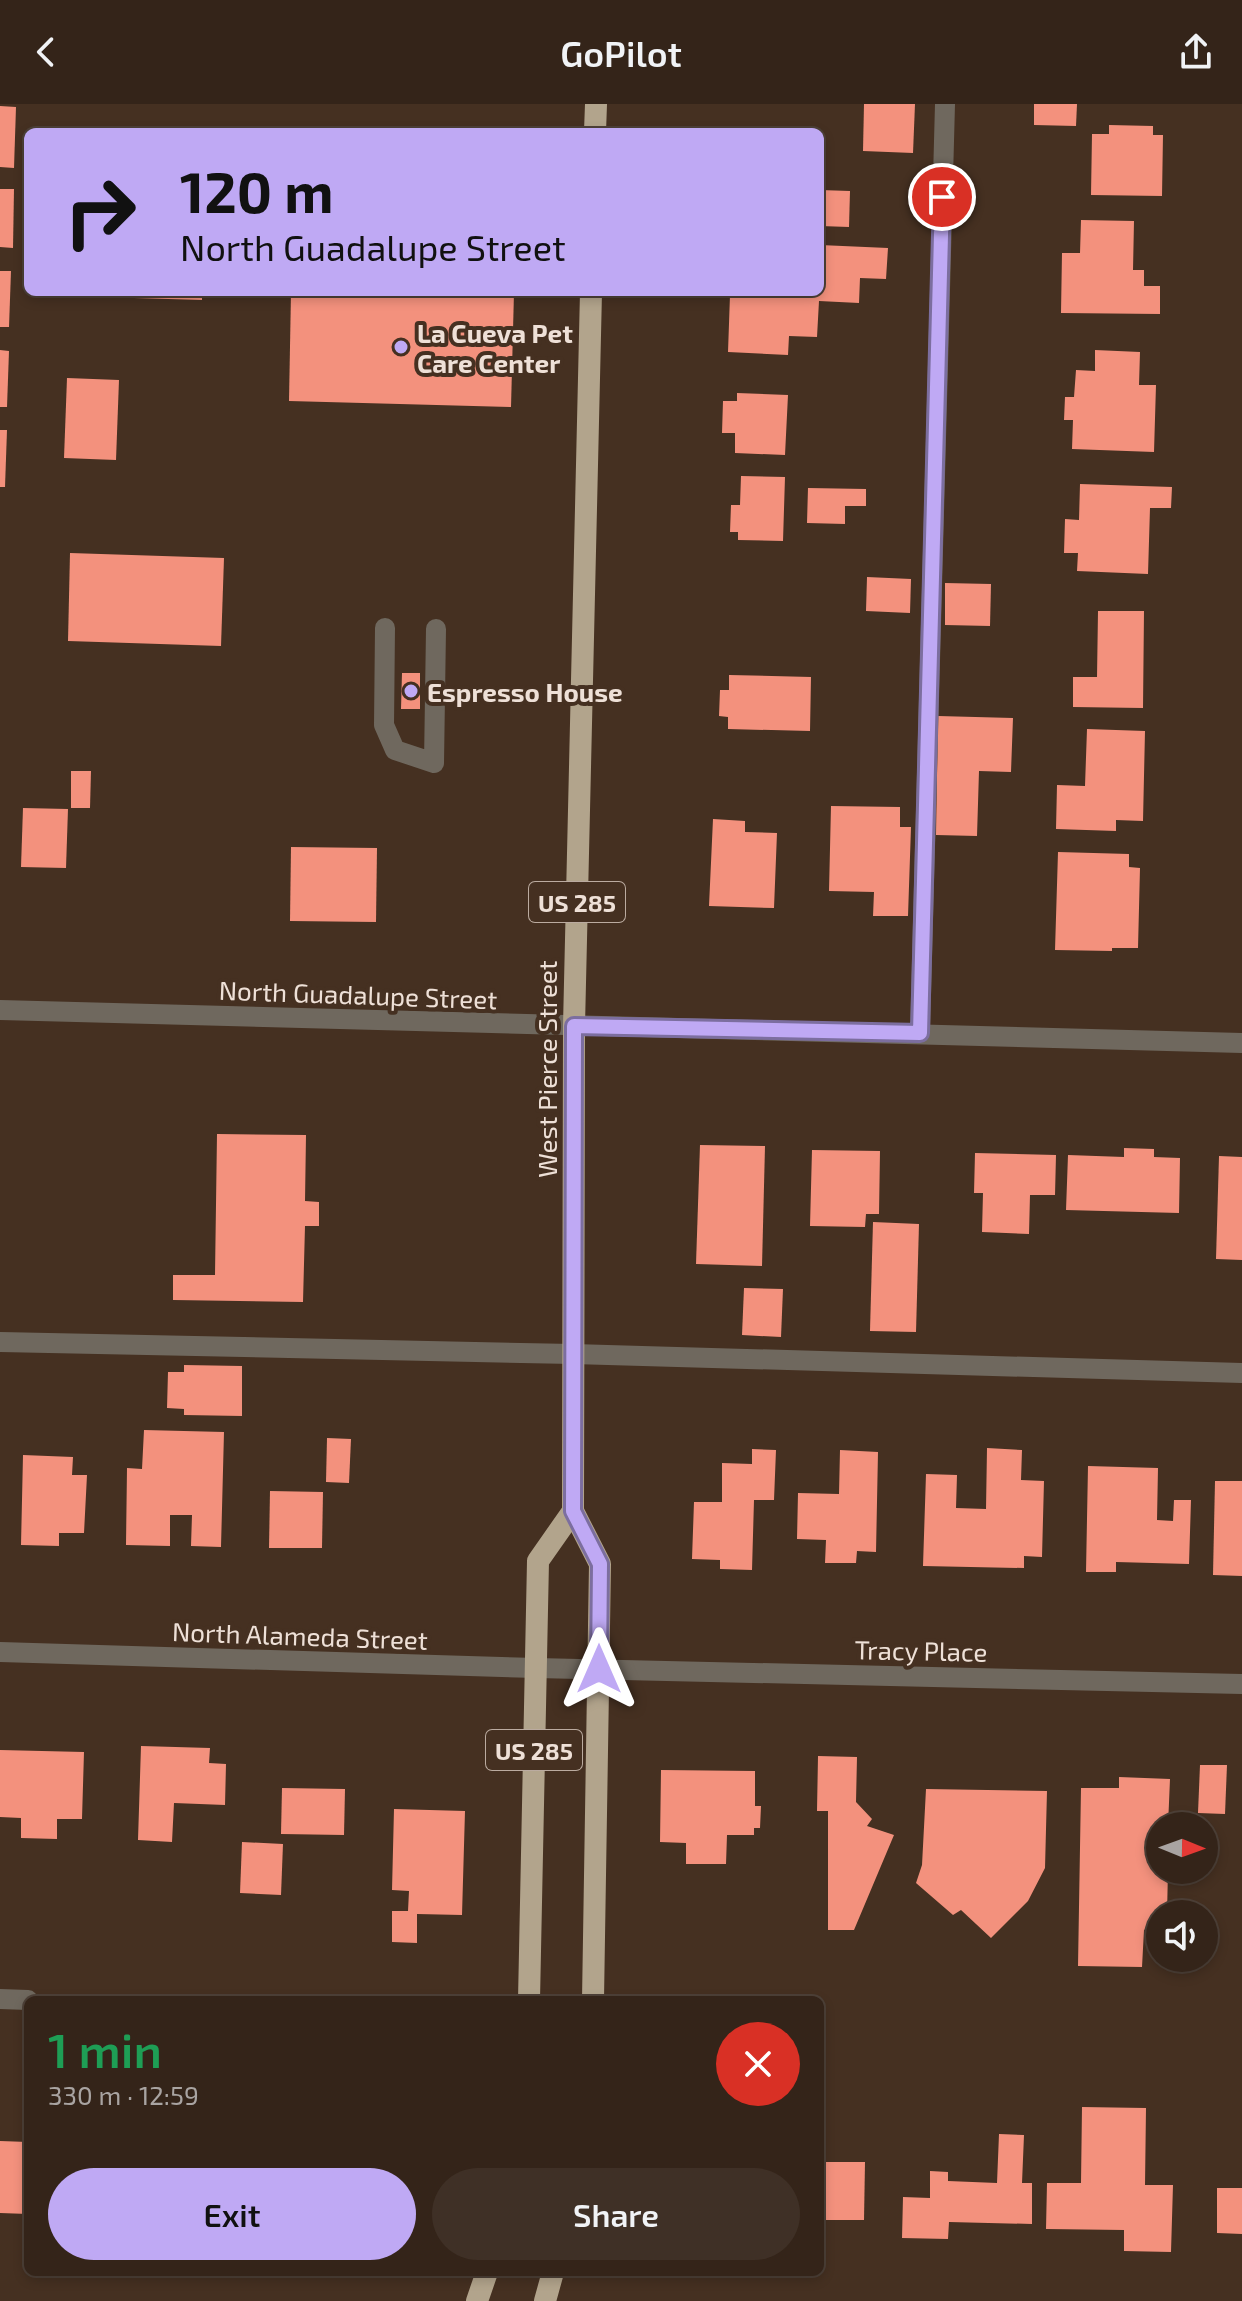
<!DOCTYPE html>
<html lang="en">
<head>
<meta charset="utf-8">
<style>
	body { margin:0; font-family:"Exo 2",sans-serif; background:#3f3026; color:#f1f3f6; height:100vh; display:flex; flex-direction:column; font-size:30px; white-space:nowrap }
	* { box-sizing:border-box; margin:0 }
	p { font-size:26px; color:#a9a4a2 }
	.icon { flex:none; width:44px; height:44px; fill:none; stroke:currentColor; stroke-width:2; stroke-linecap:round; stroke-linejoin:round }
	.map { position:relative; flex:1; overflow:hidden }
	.drawer { position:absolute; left:24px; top:1892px; width:800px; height:280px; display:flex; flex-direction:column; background:#342419; border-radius:12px; box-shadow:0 4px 12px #0003,0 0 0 2px #4e4138 }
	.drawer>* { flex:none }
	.guide { position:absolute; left:24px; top:24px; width:800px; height:168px; border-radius:12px; box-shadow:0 4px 12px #0003,0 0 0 2px #4e4138; background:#bfa9f4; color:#111; overflow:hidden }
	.needle { width:52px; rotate:91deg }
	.tools { position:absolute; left:1146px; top:1708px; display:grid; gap:16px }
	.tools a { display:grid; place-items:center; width:72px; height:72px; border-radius:50%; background:#342419; box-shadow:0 4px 12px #0003,0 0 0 2px #4e4138; font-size:40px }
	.pin { position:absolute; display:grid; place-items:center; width:68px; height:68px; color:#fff; margin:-34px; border:4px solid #fff; border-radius:50%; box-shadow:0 2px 8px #0007 }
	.me { position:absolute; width:88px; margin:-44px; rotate:0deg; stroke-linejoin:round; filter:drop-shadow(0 0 6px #0008) }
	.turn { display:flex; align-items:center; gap:28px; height:168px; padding:0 24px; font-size:36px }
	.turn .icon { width:104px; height:104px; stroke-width:2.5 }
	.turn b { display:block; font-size:56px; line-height:68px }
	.round { display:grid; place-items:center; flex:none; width:84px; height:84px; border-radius:42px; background:#3f3026 }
	.head { display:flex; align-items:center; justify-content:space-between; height:136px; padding:0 24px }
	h1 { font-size:48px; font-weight:600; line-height:60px; color:#1e9e55 }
	.primary-button { display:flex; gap:16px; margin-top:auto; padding:16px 24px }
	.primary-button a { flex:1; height:92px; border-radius:48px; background:#bfa9f4; color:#111; font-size:32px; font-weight:600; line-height:92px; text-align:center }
	.primary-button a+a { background:#3f3026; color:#f1f3f6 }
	header { display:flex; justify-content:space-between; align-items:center; height:104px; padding:0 24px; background:#342419; font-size:36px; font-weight:600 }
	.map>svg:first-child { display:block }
</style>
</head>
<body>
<header><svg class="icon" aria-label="back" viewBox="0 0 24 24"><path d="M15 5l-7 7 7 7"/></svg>GoPilot<svg class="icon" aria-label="share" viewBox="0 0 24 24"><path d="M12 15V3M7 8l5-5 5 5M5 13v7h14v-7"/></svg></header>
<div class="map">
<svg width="1242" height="2197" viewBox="0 0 1242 2197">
	<rect width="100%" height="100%" fill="#453021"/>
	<g fill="#f3917d">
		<polygon points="864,0 915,0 913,49 863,47"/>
		<polygon points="1034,0 1077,0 1076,22 1034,21"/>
		<polygon points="0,2 16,3 14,64 0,63"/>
		<polygon points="1109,21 1153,22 1153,31 1163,31 1162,92 1091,91 1092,30 1109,30"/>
		<polygon points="0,85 14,85 13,144 0,143"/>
		<polygon points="820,86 850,87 849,123 820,122"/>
		<polygon points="1081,116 1134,117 1133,166 1144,166 1144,182 1160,182 1160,210 1061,209 1062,149 1080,149"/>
		<polygon points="820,141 888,144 886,175 860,174 859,199 819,197 817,233 789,232 788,251 728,248 730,191 746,191 746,188 820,188"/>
		<polygon points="0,167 11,167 9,223 0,223"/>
		<polygon points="66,188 202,188 202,196 66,192"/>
		<polygon points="291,188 514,188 511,303 289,297"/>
		<polygon points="0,246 9,247 7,303 0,303"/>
		<polygon points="1095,246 1140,248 1139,281 1156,281 1154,348 1072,345 1073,316 1064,316 1065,293 1074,293 1076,266 1095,267"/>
		<polygon points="67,274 119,276 116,356 64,354"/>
		<polygon points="737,289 788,291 785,351 735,349 735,329 722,329 723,297 737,297"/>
		<polygon points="0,326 7,326 5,383 0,383"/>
		<polygon points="741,372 785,373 783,437 738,436 738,428 730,428 731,401 740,401"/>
		<polygon points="1080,380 1172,383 1171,404 1150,404 1148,470 1077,467 1078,449 1064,449 1065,415 1079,416"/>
		<polygon points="808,384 866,385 866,402 845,402 845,420 807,419"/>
		<polygon points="70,449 224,454 221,542 68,537"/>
		<polygon points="867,473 911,475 910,509 866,507"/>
		<polygon points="945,479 991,480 990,522 945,521"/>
		<polygon points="1098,507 1144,507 1143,604 1073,603 1073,573 1097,573"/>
		<polygon points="402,569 420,569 420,605 401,605"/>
		<polygon points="729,571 811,573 810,627 728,625 728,613 719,612 720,586 729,586"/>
		<polygon points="938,612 1013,614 1011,668 979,667 977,732 936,731"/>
		<polygon points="1087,625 1145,627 1143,717 1116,716 1116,727 1056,725 1057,681 1085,682"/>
		<polygon points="71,667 91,667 90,704 71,704"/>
		<polygon points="831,702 900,703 900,723 911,723 908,812 873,812 874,788 829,787"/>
		<polygon points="23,704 68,705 66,764 21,763"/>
		<polygon points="713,715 745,717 745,728 777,729 774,804 709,802"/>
		<polygon points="291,743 377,744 376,818 290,817"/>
		<polygon points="1058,748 1129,750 1129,763 1140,764 1138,844 1112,844 1112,847 1055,846"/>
		<polygon points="217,1030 306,1031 305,1097 319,1098 319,1122 305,1122 303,1198 173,1196 173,1171 215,1171"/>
		<polygon points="700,1041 765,1042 762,1162 696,1160"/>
		<polygon points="1124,1044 1154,1045 1154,1053 1180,1054 1179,1109 1066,1106 1068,1051 1124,1053"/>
		<polygon points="812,1046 880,1047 879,1110 866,1110 865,1123 810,1122"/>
		<polygon points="975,1049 1056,1051 1055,1091 1030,1091 1029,1130 982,1128 983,1089 974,1089"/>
		<polygon points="1219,1052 1242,1053 1242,1156 1216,1155"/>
		<polygon points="873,1118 919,1120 916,1228 870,1227"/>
		<polygon points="744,1184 783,1185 781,1233 742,1231"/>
		<polygon points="184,1261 242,1262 242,1312 184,1311 184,1305 167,1304 168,1268 184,1268"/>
		<polygon points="144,1326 224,1328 221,1443 191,1442 192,1411 170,1411 170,1442 126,1441 127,1364 142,1365"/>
		<polygon points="327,1334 351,1335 349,1379 326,1378"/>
		<polygon points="987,1344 1022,1346 1021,1376 1044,1377 1042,1453 1024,1452 1024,1464 923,1462 926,1370 957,1371 956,1404 986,1405"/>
		<polygon points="752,1345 776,1346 774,1396 754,1396 752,1466 720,1465 720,1456 692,1455 694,1398 722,1398 722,1359 752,1360"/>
		<polygon points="840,1346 878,1348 876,1448 857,1447 856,1459 825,1459 826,1436 797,1435 798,1389 839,1390"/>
		<polygon points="23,1351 73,1353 72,1371 87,1371 84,1429 59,1429 59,1442 21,1441"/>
		<polygon points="1088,1362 1158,1364 1157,1416 1173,1417 1174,1396 1191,1396 1189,1460 1116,1458 1116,1468 1086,1468"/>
		<polygon points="1215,1377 1242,1377 1242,1472 1213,1471"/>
		<polygon points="270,1387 323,1388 322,1444 269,1444"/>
		<polygon points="141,1642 210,1644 209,1659 226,1660 225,1701 174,1699 172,1738 138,1736"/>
		<polygon points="0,1646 84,1648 82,1715 57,1715 57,1735 21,1734 21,1714 0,1713"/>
		<polygon points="818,1652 857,1653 856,1698 872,1715 867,1722 894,1731 854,1826 828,1826 828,1707 817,1707"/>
		<polygon points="1200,1661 1227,1661 1225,1710 1198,1709"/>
		<polygon points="661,1666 755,1667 755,1702 761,1702 760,1724 754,1724 754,1731 727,1731 726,1760 686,1760 686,1739 660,1738"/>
		<polygon points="1119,1673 1170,1675 1168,1722 1160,1722 1160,1766 1168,1766 1167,1810 1160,1810 1160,1817 1144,1826 1142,1863 1078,1862 1081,1684 1119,1684"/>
		<polygon points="282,1684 345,1685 344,1731 281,1730"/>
		<polygon points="926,1685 1047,1687 1045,1764 1028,1797 991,1834 961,1806 953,1811 916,1779 922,1761"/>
		<polygon points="394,1705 465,1707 462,1811 417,1810 417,1839 392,1838 392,1807 408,1807 409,1787 392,1786"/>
		<polygon points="242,1738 283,1740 281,1791 240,1789"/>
		<polygon points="1082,2003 1146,2004 1145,2081 1173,2081 1171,2148 1124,2147 1124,2126 1046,2125 1047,2079 1081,2079"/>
		<polygon points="999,2030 1024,2031 1022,2079 1032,2079 1032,2120 949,2118 948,2135 902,2134 903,2093 930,2094 930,2067 948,2068 948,2077 997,2079"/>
		<polygon points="0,2037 28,2038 28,2110 0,2109"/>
		<polygon points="820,2058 865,2058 864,2116 820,2116"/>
		<polygon points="1217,2084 1242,2084 1242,2130 1217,2129"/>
	</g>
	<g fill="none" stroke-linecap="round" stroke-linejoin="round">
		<g stroke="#6f685e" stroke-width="20">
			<polyline points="385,524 384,621 395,646 434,659 436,525"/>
			<polyline points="920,929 945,0"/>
			<polyline points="0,1238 573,1250 1242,1269"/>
			<polyline points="0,1895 28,1896"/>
		</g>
		<g stroke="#6f685e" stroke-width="20">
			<polyline points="0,906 1242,939"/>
			<polyline points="0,1548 536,1564 1242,1580"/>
		</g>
		<g stroke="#b2a48c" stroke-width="22">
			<polyline points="595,28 596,0"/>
			<polyline points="591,188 574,922 573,1407 600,1460 593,1896"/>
			<polyline points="529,1896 538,1457 573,1407"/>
			<polyline points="477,2197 487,2168"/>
			<polyline points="545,2197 553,2168"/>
		</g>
	</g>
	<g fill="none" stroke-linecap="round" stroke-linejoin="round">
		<defs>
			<polyline id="route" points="599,1565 600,1460 573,1407 574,922 920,929 942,93"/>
		</defs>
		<use href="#route" stroke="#7c6e9f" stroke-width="20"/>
		<use href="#route" stroke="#bfa9f4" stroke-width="14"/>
	</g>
	<g fill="#bfa9f4" stroke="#453021" stroke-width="3">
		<circle cx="401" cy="243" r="8"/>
		<circle cx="411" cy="587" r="8"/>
	</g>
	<g text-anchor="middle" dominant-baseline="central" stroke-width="8" stroke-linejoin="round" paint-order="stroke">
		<g fill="#453021" stroke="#bbaba0" stroke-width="2">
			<rect x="529" y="778" width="96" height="40" rx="6"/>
			<rect x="486" y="1626" width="96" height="40" rx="6"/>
		</g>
		<g font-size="24" font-weight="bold" fill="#eee0d7">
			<text x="577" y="798">US 285</text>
			<text x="534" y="1646">US 285</text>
		</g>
		<g font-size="26" font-weight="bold" fill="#eee0d7" stroke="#453021" text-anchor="start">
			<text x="417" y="228">La Cueva Pet<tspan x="417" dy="30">Care Center</tspan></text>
			<text x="427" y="587">Espresso House</text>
		</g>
		<g font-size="26" fill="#eee0d7" stroke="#453021">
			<text transform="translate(358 890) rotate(2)">North Guadalupe Street</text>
			<text transform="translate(546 965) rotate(-90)">West Pierce Street</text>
			<text transform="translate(300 1531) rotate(2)">North Alameda Street</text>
			<text transform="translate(921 1546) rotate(1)">Tracy Place</text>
		</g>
	</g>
</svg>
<div class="tools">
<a><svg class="needle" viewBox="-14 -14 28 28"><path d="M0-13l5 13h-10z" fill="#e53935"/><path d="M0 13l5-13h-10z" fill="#a9a4a2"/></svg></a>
<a><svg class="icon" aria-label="sound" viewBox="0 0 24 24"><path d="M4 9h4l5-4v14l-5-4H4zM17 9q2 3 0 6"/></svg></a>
</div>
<div class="pin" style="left:942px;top:93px;background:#d93025"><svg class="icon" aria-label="arrive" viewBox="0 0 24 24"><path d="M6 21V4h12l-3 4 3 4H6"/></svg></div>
<svg class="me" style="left:599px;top:1565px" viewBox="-20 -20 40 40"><path d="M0-17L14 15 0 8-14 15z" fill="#bfa9f4" stroke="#fff" stroke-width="4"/></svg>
<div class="guide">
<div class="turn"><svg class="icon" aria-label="right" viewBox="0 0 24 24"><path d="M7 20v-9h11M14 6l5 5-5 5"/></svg><div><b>120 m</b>North Guadalupe Street</div></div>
</div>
<section class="drawer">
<div class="head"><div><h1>1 min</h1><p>330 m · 12:59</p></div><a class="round" style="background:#d93025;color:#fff"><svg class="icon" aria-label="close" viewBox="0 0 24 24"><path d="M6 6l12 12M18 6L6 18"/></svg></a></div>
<div class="primary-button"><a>Exit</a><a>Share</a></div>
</section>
</div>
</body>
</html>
